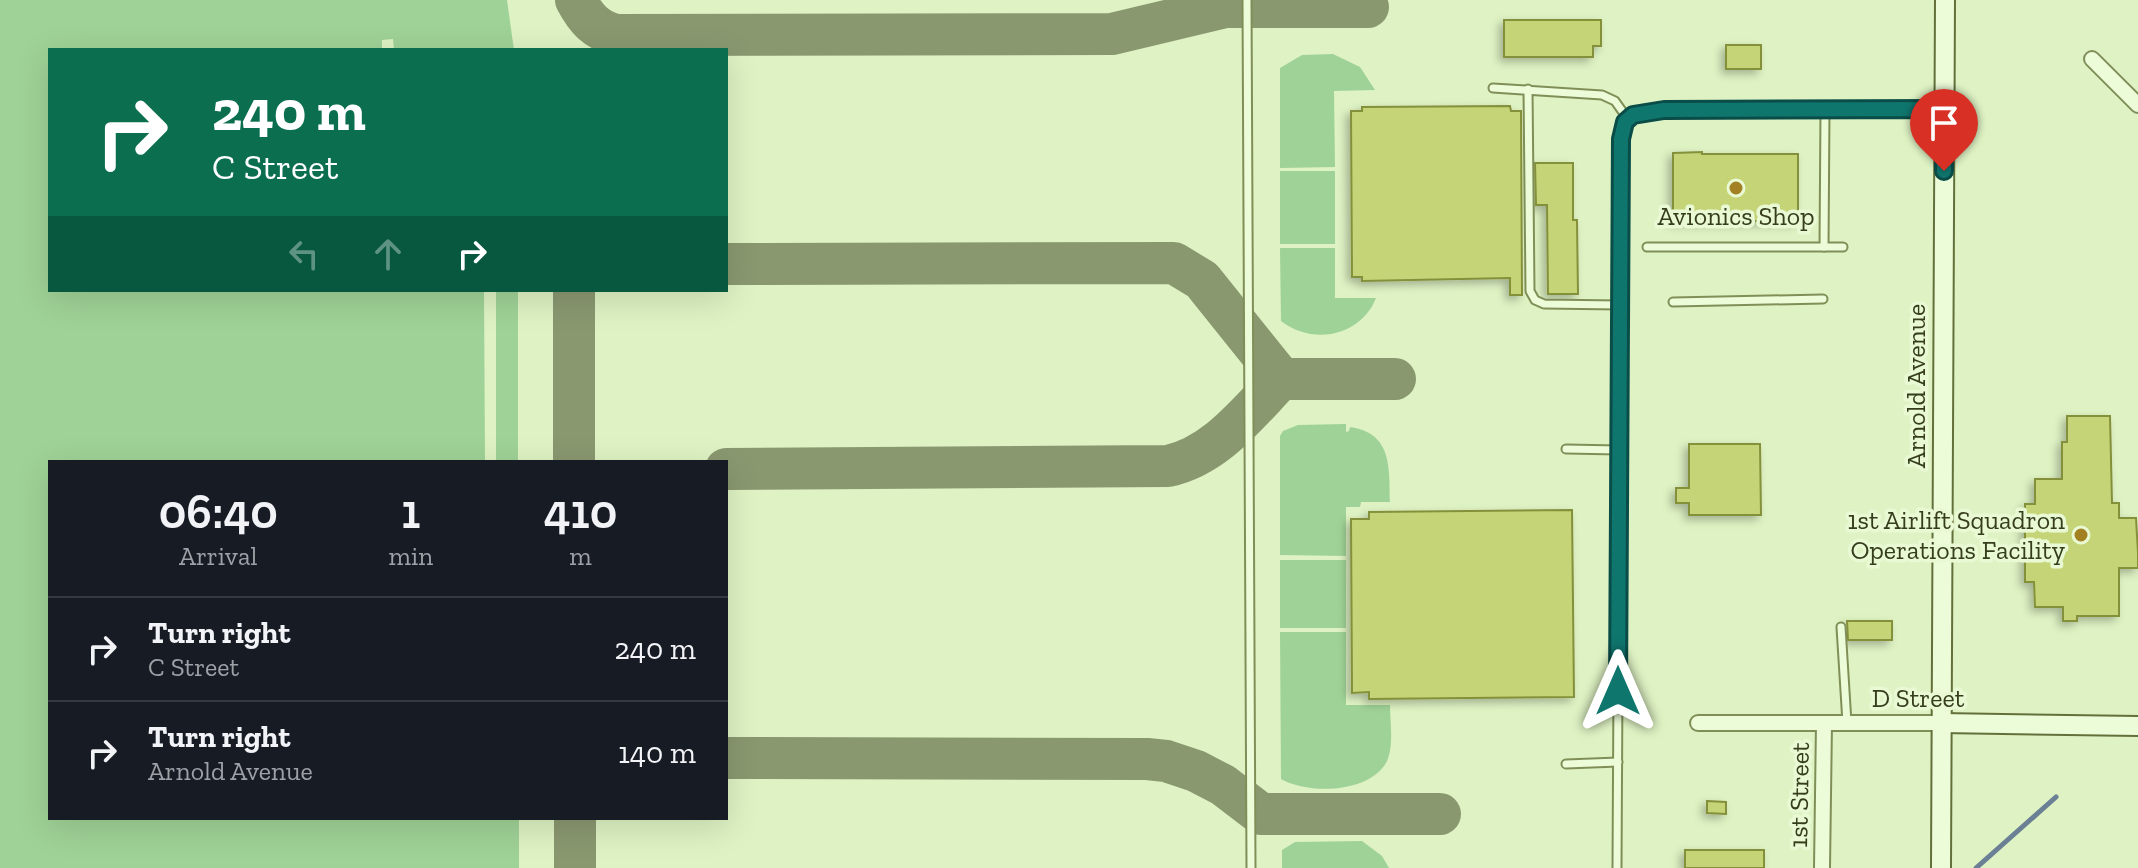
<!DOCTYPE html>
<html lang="en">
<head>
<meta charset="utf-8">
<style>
	body { margin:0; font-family:"Zilla Slab",serif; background:#242831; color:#f1f3f6; height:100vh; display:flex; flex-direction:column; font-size:30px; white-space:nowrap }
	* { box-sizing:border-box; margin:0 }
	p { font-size:26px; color:#9ea1a6 }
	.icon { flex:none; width:44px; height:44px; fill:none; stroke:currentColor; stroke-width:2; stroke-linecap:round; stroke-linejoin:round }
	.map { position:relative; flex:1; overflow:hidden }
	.sheet { position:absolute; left:48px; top:460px; width:680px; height:360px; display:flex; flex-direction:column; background:#171b24; border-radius:0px; box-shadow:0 8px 32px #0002 }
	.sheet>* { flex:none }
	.hud { position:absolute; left:48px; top:48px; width:680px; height:244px; border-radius:0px; box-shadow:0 8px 32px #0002; background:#0b6e4f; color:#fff; overflow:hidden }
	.pin { position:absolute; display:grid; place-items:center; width:68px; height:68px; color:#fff; margin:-82px -34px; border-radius:50% 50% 50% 0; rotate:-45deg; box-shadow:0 0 8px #0007 }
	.pin .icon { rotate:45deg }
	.me { position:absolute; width:88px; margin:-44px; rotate:0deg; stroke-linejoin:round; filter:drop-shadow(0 0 6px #0008) }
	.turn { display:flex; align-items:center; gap:28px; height:168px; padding:0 32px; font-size:36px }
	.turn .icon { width:104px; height:104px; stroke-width:2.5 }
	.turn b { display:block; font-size:56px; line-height:68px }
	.lanes { display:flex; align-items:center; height:76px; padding:0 32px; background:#0003; justify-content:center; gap:40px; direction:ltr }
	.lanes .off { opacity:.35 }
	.eta { display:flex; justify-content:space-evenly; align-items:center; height:136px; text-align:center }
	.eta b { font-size:48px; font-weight:600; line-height:56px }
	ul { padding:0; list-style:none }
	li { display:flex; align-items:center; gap:24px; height:104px; padding:0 32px; border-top:2px solid #363941 }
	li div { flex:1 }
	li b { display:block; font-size:30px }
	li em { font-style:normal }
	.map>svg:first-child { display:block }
</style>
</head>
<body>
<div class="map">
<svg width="2138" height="868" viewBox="0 0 2138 868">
	<defs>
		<filter id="shadow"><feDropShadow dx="-4" dy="4" stdDeviation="4" flood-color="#0004"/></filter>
	</defs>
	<rect width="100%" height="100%" fill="#def2c3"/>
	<g fill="#9fd296">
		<polygon points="0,0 507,0 514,50 394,50 393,39 382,40 382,50 50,50 50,290 484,290 485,462 50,462 50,818 519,818 519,868 0,868"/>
		<polygon points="1333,54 1360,67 1375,90 1334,91 1335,167 1280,168 1280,68 1302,55"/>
		<rect x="1280" y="171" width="55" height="73"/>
		<path d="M1280,248H1335V298H1376C1361,336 1313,346 1281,321Z"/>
		<rect x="496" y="290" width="22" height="172"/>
		<path d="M1346,424V432L1349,431L1350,427C1393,433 1389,469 1390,502H1361L1360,507H1346V556L1280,555V436L1283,431L1298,425Z"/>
		<rect x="1280" y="560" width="66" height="68"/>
		<path d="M1280,632H1346V705H1390C1390,722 1394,745 1387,761C1371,793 1309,795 1281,779Z"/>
		<polygon points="1362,841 1382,856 1389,868 1282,868 1282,850 1295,842"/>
	</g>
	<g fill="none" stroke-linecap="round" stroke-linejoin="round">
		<polyline stroke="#6b8094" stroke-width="5" points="1976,868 2056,797"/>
		<g stroke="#8a9870" stroke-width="42">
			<path d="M576,0C586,19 596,30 616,35L1112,34L1225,7H1368"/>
			<polyline points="726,264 1174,263 1202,280 1279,376 1286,379 1395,379"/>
			<polyline points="574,290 574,462"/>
			<path d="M726,469L1168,466C1215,456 1247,414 1279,381L1286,379"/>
			<polyline points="726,758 1147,759 1166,761 1196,771 1223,785 1261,814 1440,814"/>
			<polyline points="575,818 575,868"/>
		</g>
	</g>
	<g fill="#c5d476" stroke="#85903b" stroke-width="2" filter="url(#shadow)">
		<polygon points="1504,20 1601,20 1601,46 1593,46 1593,57 1504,57"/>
		<rect x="1726" y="45" width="35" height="24"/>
		<polygon points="1510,106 1511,111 1521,111 1522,295 1510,295 1510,278 1362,281 1362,277 1352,277 1351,111 1362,111 1362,107"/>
		<polygon points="1702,152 1702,154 1798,154 1798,221 1673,221 1673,153"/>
		<polygon points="1535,163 1573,163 1573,220 1577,220 1578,294 1548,294 1547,205 1536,205"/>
		<polygon points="2067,416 2110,416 2112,503 2119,503 2119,518 2136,518 2138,553 2138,568 2119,568 2119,616 2077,616 2077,621 2063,621 2063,607 2035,607 2034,582 2025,582 2025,504 2035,504 2035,479 2062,479 2062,442 2067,442"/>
		<polygon points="1689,444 1760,444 1761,515 1689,515 1689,503 1676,503 1676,488 1689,488"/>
		<polygon points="1572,510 1574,697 1369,699 1369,692 1352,693 1351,519 1369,519 1369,512"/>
		<polygon points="1847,621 1892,621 1892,640 1848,640"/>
		<polygon points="1707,801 1726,802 1726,814 1707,813"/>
		<rect x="1685" y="850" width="79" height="18"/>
	</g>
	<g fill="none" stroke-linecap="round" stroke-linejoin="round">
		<defs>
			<g id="lane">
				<polyline points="1247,0 1251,868"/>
				<polyline points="1493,88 1602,95 1615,101 1627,118"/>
				<polyline points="1528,89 1530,291 1535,300 1544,304 1619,305"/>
				<polyline points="1647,247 1843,247"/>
				<polyline points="1824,247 1825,110"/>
				<polyline points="1673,302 1823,299"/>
				<polyline points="1566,449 1619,450"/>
				<polyline points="1841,627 1847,723"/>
				<polyline points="1566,764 1618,762"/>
				<polyline points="1617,868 1621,139 1622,128 1627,118 1643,113"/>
			</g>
			<g id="street">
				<polyline points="2092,59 2138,105"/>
				<polyline points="1643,113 1664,110 1944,109"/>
				<polyline points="1698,723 1941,723"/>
				<polyline points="1822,868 1824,723"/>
			</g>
			<g id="secondary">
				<polyline points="1941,723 2138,726"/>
				<polyline points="1941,868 1945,0"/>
			</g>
		</defs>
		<use href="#lane" stroke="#808f58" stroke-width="11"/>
		<use href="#street" stroke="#808f58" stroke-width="18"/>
		<use href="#secondary" stroke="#64703b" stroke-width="22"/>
		<use href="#lane" stroke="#ecfcd8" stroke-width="7"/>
		<use href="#street" stroke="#ecfcd8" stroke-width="14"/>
		<use href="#secondary" stroke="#ecfcd8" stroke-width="18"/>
	</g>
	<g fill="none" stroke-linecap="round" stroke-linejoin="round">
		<defs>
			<polyline id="route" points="1618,691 1621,139 1625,122 1633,115 1664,110 1944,109 1944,171"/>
		</defs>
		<use href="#route" stroke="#0a4d48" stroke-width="20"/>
		<use href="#route" stroke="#0f766e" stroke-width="14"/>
	</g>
	<g fill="#a38122" stroke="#e8f9d4" stroke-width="3">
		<circle cx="1736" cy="188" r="8"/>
		<circle cx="2081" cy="535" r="8"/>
	</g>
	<g text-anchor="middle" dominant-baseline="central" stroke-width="7" stroke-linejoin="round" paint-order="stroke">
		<g font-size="26" fill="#363d1d" stroke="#e8f9d4">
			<text x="1736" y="216">Avionics Shop</text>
			<text x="2065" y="520" text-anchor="end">1st Airlift Squadron<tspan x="2065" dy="30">Operations Facility</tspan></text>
		</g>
		<g font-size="26" fill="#363d1d" stroke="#e8f9d4">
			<text transform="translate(1916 386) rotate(-90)">Arnold Avenue</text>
			<text x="1918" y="698">D Street</text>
			<text transform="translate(1799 795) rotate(-89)">1st Street</text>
		</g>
	</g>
</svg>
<div class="pin" style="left:1944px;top:171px;background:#d93025"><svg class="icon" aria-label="arrive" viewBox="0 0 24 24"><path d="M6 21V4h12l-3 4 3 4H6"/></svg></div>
<svg class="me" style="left:1618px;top:691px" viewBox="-20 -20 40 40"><path d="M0-17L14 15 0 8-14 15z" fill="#0f766e" stroke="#fff" stroke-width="4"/></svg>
<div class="hud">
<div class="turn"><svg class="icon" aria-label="right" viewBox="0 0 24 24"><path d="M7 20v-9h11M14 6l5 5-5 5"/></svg><div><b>240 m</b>C Street</div></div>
<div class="lanes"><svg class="icon off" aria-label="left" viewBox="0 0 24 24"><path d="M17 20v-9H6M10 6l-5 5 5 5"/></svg><svg class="icon off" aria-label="ahead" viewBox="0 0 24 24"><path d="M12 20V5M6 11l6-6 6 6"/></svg><svg class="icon" aria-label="right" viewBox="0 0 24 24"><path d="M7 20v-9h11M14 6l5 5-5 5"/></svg></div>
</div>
<section class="sheet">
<div class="eta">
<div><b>06:40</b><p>Arrival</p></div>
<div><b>1</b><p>min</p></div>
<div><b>410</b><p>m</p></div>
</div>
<ul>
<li><svg class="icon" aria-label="right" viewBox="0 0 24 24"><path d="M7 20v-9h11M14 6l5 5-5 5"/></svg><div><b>Turn right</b><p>C Street</p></div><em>240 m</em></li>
<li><svg class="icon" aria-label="right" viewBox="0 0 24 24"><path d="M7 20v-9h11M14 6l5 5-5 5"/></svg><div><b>Turn right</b><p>Arnold Avenue</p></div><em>140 m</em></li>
</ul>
</section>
</div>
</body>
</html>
